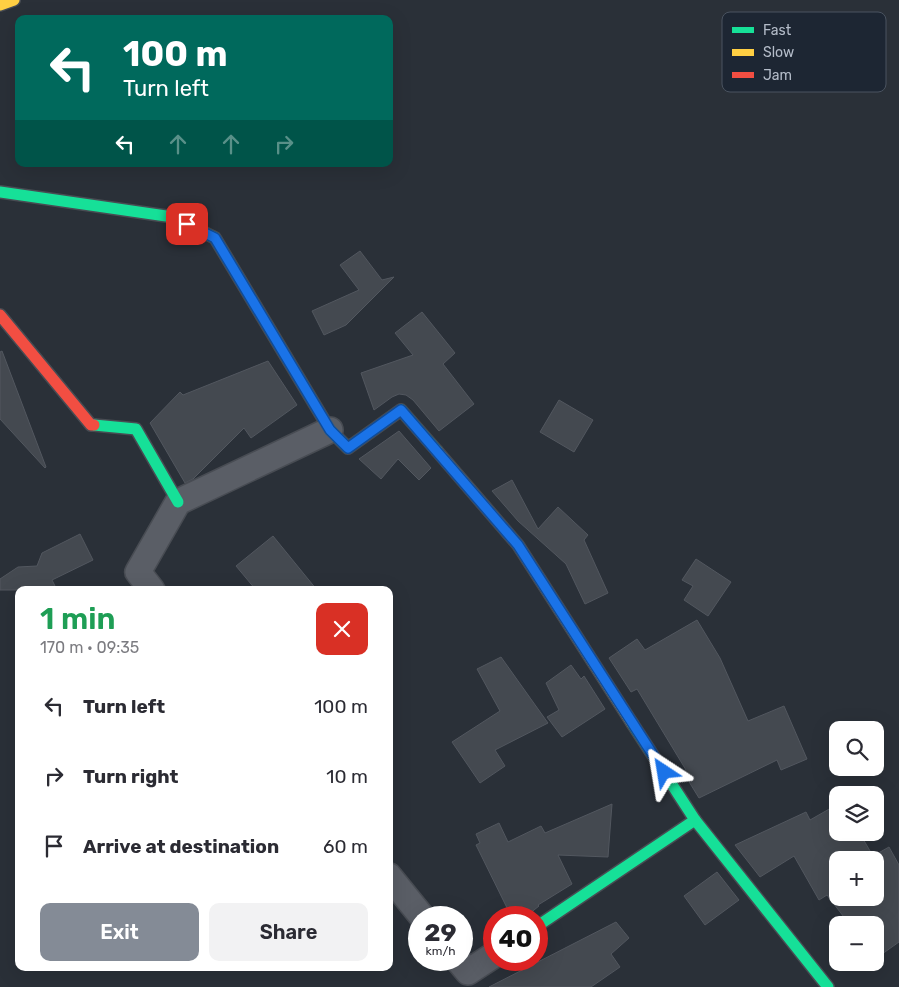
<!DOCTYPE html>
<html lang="en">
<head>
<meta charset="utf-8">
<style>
	body { margin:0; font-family:Rubik,sans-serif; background:#f2f2f3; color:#2b2b33; height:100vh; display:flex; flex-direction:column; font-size:19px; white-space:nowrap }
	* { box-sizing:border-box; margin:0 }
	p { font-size:16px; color:#7c7c81 }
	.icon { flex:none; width:28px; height:28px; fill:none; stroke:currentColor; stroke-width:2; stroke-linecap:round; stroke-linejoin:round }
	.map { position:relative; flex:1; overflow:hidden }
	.panel { position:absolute; left:15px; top:586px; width:378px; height:385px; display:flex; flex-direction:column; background:#fff; border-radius:10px; box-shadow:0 5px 20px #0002 }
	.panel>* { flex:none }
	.banner { position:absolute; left:15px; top:15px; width:378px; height:152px; border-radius:10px; box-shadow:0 5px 20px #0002; background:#00695c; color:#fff; overflow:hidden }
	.tools { position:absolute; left:829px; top:721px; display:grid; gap:10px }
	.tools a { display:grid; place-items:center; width:55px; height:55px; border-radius:10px; background:#fff; box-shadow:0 5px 20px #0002; font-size:25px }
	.speed { position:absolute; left:408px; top:906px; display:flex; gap:10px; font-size:25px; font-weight:700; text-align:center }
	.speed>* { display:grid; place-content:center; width:65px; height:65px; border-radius:50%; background:#fff; box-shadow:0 5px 20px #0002; line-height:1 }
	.speed small { font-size:12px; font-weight:400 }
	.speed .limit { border:8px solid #d22; background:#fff; color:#111 }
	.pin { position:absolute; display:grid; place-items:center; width:42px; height:42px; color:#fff; margin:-21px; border-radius:10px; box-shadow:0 2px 8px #0006 }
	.me { position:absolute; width:55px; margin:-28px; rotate:327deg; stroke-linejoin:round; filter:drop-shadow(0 0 4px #0008) }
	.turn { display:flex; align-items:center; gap:18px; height:105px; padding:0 25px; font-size:22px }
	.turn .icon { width:65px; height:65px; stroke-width:2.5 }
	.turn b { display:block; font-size:35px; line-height:42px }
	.lanes { display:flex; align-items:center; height:48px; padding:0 25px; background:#0003; justify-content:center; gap:25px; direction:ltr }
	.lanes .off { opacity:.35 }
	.round { display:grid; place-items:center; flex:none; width:52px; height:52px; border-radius:10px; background:#f2f2f3 }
	.headline { display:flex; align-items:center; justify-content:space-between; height:85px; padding:0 25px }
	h1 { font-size:30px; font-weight:600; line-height:38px; color:#1e9e55 }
	.button { display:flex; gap:10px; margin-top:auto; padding:10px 25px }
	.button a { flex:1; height:58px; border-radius:10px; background:#848b96; color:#fff; font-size:20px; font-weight:600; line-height:58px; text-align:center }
	.button a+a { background:#f2f2f3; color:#2b2b33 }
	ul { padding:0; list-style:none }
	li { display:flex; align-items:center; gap:15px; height:70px; padding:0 25px }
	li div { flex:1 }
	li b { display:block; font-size:19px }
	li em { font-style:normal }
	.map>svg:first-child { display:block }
</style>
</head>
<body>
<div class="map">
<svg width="899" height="987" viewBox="0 0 899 987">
	<rect width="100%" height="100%" fill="#2a3038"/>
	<g fill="#444950" stroke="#52575f" fill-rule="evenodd">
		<polygon points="360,251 382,280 394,277 346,325 324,335 312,311 359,290 340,265"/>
		<polygon points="422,312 455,353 443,364 474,404 439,431 413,400 406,395 399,394 392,397 374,410 361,373 413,355 395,333"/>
		<polygon points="2,351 46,467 45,468 0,419 0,352"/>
		<polygon points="268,361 297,405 251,438 244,428 193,479 185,483 150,423 180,392 183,395"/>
		<polygon points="559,400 593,420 574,452 540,432"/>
		<polygon points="399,431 431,468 419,480 398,459 381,479 359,459"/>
		<polygon points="512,480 538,529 558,507 588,535 584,540 608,593 585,604 566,564 518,521 492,491"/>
		<polygon points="80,534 93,560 52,580 57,590 0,590 0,579 18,567 37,566 42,553"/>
		<polygon points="273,536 317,590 256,590 236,566"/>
		<polygon points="696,559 731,582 708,616 684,600 693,586 682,580"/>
		<polygon points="697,620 720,658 748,721 784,706 807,759 781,770 777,760 699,798 683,772 686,770 637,689 631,692 609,658 637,639 645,650"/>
		<polygon points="501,657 548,723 495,750 505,766 480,783 452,742 500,711 477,669"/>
		<polygon points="571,665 581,679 584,676 605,709 562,737 547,717 559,710 546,683"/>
		<polygon points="612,804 608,857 558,855 572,884 538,905 539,906 524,918 512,918 476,845 480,843 476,834 499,823 508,842 541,826 545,833"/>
		<path d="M838,804V832H859L873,856L889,847L899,865V942L875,959V925H850L827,895L819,900L794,856L760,877L735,845L806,812L810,820ZM838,860H875V898H838Z"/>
		<polygon points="717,872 739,900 705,925 684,896"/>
		<polygon points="616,922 629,938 611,954 620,967 591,987 489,987"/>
	</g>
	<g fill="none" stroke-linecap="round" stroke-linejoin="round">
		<defs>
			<g id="street">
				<polyline points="152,590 138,572 178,502 330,430"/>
				<polyline points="389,876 423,918"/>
				<polyline points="458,960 468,972 494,955"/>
			</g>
			<g id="fast">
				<polyline points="0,192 173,217 215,238 330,430 348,448 401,410 437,451"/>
				<polyline points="94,425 136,429 178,502"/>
				<polyline points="695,820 828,987"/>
				<polyline points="536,927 695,820 632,723"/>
			</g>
			<g id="slow">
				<polyline points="0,5 14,0"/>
				<polyline points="437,451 518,545 632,723"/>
			</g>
			<polyline id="jam" points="0,315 91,425 94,425"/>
		</defs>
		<use href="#street" stroke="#484c53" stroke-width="28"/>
		<use href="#fast" stroke="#484c53" stroke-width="14"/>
		<use href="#slow" stroke="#484c53" stroke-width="14"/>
		<use href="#jam" stroke="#484c53" stroke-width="14"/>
		<use href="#street" stroke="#5a5e66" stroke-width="25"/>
		<use href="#fast" stroke="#16e098" stroke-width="11"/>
		<use href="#slow" stroke="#ffcf43" stroke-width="11"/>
		<use href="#jam" stroke="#f24e42" stroke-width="11"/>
	</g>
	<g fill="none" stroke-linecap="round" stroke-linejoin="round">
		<defs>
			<polyline id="route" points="187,224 215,238 330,430 348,448 401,410 518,545 664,772"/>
		</defs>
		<use href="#route" stroke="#114b97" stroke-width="12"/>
		<use href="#route" stroke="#1a73e8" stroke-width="9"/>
	</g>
	<rect x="722" y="12" width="164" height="80" rx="8" fill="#1d2633" stroke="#4a5360" stroke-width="1"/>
	<rect x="732" y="27" width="22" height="6" fill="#16e098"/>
	<rect x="732" y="49" width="22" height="7" fill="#ffcf43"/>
	<rect x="732" y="72" width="22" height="6" fill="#f24e42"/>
	<g font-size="14" fill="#b4bcc9">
		<text x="763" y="35">Fast</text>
		<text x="763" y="57">Slow</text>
		<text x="763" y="80">Jam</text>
	</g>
</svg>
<div class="tools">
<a><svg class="icon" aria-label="search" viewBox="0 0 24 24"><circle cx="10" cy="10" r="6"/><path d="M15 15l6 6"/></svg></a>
<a><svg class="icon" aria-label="layers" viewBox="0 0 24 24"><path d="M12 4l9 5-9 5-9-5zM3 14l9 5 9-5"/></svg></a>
<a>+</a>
<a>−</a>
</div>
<div class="speed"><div>29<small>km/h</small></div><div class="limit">40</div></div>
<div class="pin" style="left:187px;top:224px;background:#d93025"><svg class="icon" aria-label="arrive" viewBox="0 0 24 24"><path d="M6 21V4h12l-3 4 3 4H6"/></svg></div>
<svg class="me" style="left:664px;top:772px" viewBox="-20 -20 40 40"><path d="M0-17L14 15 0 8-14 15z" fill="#1a73e8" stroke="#fff" stroke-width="4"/></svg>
<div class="banner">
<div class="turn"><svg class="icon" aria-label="left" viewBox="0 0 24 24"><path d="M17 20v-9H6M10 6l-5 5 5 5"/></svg><div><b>100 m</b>Turn left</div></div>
<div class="lanes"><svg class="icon" aria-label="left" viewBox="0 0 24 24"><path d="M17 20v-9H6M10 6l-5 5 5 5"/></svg><svg class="icon off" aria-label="ahead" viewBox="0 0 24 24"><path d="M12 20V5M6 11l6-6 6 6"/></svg><svg class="icon off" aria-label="ahead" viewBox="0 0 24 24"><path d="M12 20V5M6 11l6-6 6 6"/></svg><svg class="icon off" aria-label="right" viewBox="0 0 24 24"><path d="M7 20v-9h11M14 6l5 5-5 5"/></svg></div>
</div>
<section class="panel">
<div class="headline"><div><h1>1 min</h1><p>170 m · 09:35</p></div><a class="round" style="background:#d93025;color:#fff"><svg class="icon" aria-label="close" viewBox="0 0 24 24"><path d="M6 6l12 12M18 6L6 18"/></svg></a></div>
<ul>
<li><svg class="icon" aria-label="left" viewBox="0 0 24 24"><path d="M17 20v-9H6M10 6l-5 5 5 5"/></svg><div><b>Turn left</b></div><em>100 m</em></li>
<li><svg class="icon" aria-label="right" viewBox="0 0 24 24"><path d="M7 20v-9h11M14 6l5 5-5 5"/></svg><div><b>Turn right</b></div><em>10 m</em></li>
<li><svg class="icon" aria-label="arrive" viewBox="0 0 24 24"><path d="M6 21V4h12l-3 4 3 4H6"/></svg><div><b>Arrive at destination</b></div><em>60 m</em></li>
</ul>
<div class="button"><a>Exit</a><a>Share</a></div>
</section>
</div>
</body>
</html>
